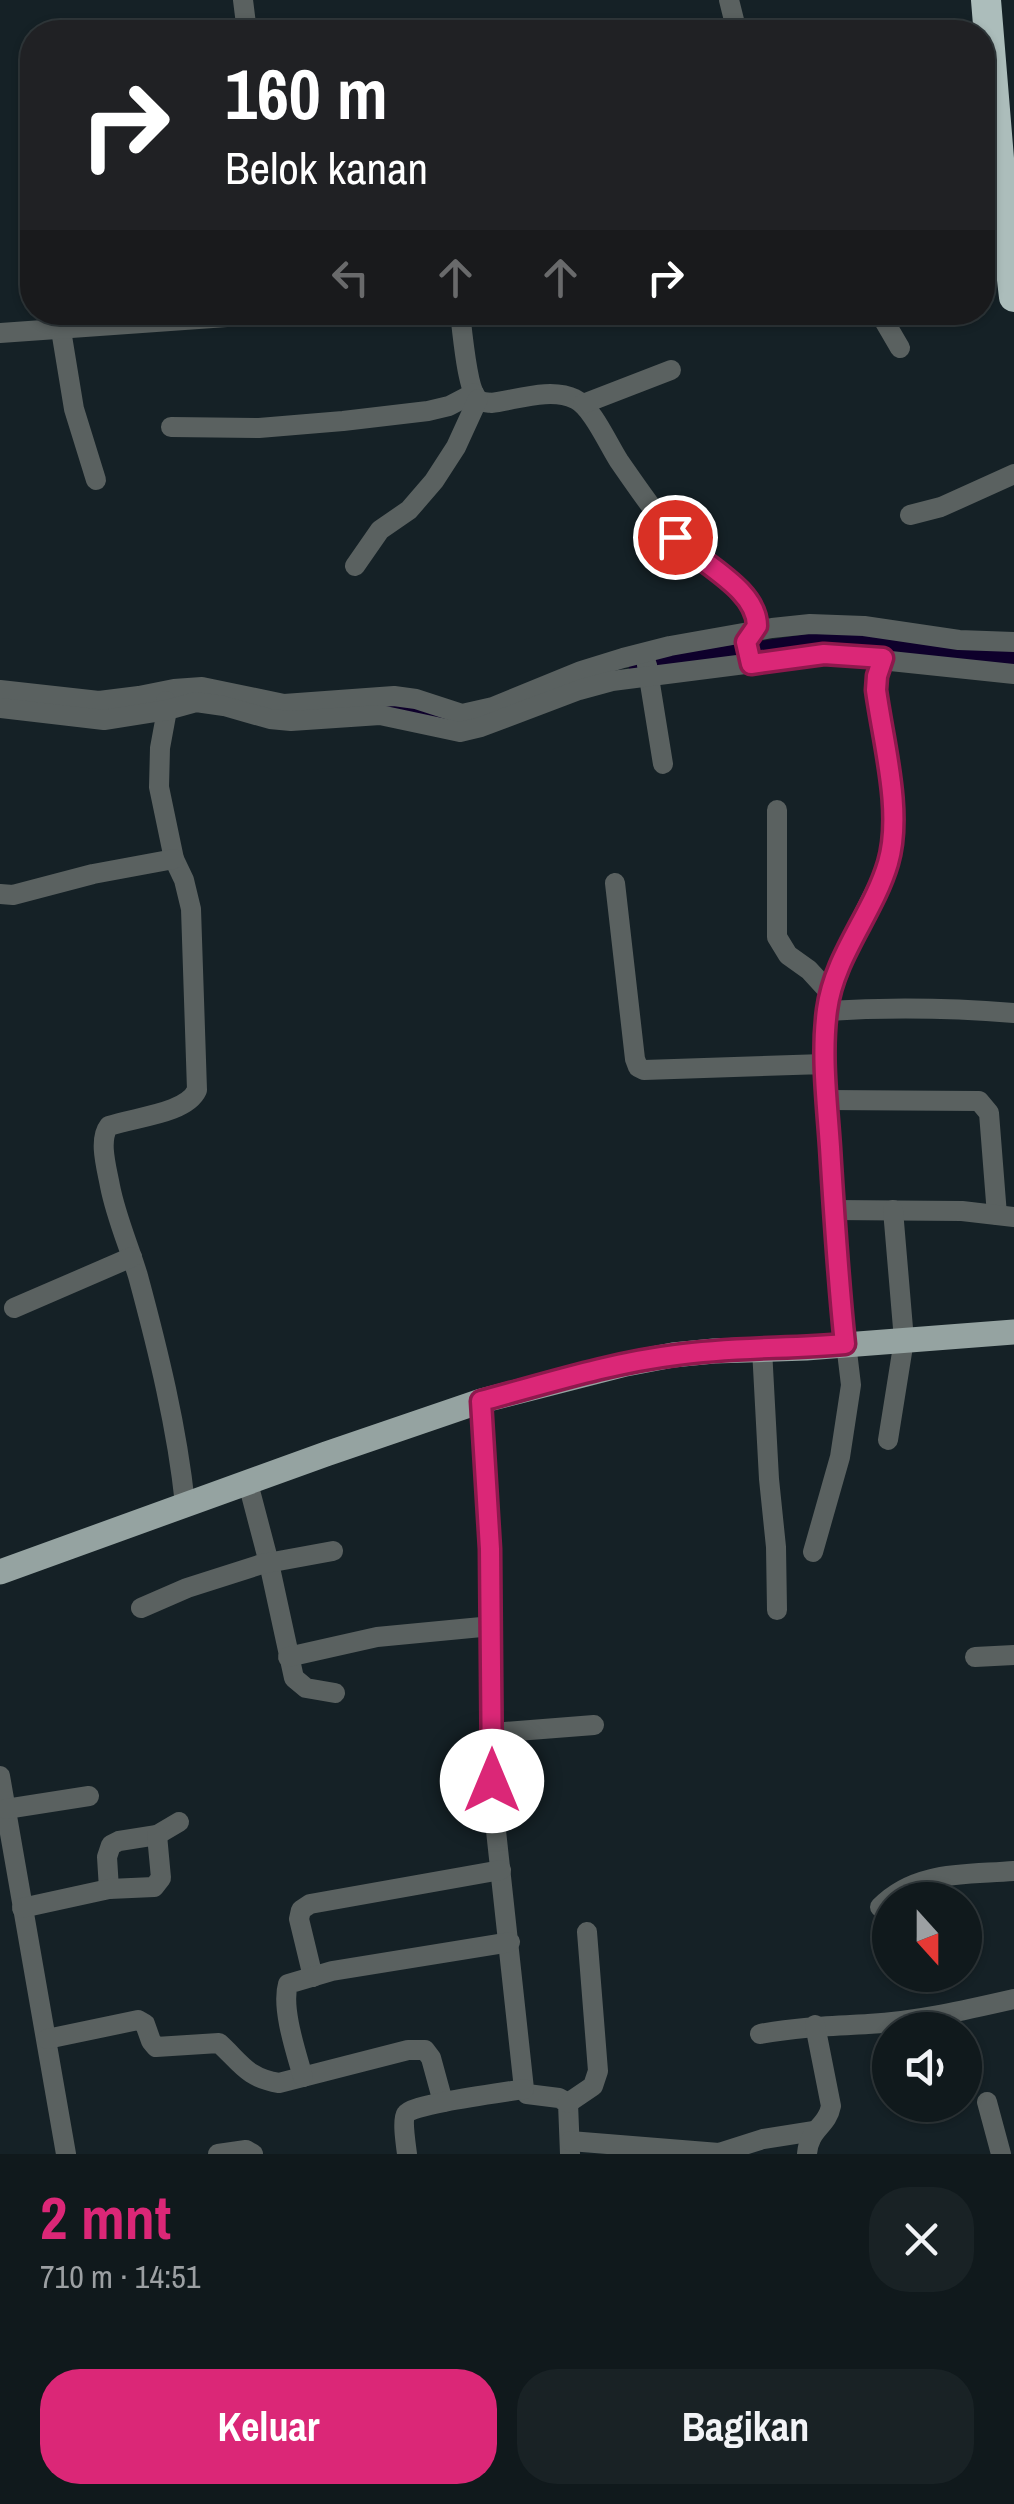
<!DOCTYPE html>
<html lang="id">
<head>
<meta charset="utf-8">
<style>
	body { margin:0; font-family:"Archivo Narrow",sans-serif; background:#192225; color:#f1f3f6; height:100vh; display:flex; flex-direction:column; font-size:38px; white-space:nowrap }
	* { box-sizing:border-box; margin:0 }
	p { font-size:32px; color:#9ca0a3 }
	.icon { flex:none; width:55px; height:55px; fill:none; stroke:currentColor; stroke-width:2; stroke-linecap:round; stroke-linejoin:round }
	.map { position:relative; height:2154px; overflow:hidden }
	.panel { display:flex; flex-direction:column; background:#10191c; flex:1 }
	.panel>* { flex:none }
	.top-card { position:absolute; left:20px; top:20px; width:975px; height:305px; border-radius:40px; box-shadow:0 2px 8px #0004,0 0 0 2px #30383b; background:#202124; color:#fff; overflow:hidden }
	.needle { width:65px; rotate:159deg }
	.controls { position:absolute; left:872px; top:1882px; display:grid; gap:20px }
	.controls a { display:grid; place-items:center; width:110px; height:110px; border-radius:50%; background:#10191c; box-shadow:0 2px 8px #0004,0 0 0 2px #30383b; font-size:50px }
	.pin { position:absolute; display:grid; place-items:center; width:85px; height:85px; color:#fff; margin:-42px; border:5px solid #fff; border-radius:50%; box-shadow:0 2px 10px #0007 }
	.me { position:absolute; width:110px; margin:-55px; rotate:0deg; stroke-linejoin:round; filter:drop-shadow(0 0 8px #0008) }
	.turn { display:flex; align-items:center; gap:35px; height:210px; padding:0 40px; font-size:45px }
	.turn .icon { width:130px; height:130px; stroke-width:2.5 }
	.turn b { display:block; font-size:70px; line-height:85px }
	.lanes { display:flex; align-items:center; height:95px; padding:0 40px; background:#0003; justify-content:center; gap:50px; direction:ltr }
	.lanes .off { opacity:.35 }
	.round { display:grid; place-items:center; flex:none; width:105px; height:105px; border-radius:40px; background:#192225 }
	.head { display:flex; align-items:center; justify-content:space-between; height:170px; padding:0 40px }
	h1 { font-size:60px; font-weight:800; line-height:75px; color:#db2777 }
	.cta { display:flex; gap:20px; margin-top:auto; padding:20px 40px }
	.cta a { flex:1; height:115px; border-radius:40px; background:#db2777; color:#fff; font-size:40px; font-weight:800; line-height:115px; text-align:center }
	.cta a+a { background:#192225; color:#f1f3f6 }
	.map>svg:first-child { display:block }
</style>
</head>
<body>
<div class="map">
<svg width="1014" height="2154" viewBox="0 0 1014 2154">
	<rect width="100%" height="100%" fill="#152126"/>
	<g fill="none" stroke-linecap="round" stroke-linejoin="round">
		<g stroke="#0e002b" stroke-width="18">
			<polyline points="638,668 828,640 926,653 1014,660"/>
			<polyline points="384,712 412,710 441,722"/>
		</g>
		<g stroke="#5a6160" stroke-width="20">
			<polyline points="243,0 247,32"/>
			<polyline points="729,0 737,32"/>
			<path d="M460,312C462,330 467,385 476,397C480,403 485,402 491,403C516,400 551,387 575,399C592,407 608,444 619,461C637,487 654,512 674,536C700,565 751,581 757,623L746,643L751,663"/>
			<polyline points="879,312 900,348"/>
			<polyline points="61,330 74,409 96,480"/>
			<polyline points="0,333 297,312"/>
			<polyline points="583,404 671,370"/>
			<polyline points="171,427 259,428 343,421 428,411 449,406 474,393"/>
			<polyline points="910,515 941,507 1014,474"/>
			<polyline points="355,566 380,530 409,510 434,481 456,447 478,399"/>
			<polyline points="647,665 663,764"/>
			<polyline points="0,690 99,701 139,696 174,689 202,687 284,704 394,696 416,699 462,714 493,707 581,671 623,658 670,646 772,628 810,624 864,626 959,640 1014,642"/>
			<path d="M166,701L167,710L160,748L159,787L174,859L184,880L191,909L197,1090C186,1114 134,1117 109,1126C98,1140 107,1169 110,1186C116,1217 129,1246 138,1276C158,1350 177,1427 185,1504"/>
			<polyline points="0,708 104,720 167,710 196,702 224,706 270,719 291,721 380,715 460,732 481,727 579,690 612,681 824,654 1014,674"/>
			<polyline points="777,810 777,937 788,955 809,970 831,994"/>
			<polyline points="615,883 635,1059 638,1067 644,1070 824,1064 839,1285 851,1385 840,1457 813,1552"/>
			<polyline points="0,894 13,895 93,874 174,859"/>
			<path d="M827,1011C889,1007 952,1008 1014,1013"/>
			<polyline points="824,1064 827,1011 831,994 853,935 888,865 895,813 876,690 877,676 883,659"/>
			<polyline points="827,1100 979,1101 989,1113 997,1215"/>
			<polyline points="834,1210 962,1211 1014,1217"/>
			<polyline points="14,1308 132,1257"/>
			<polyline points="762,1349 769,1479 776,1547 777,1610"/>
			<polyline points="481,1401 490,1549 493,1803 524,2089 527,2094 559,2098 568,2103 570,2154"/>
			<polyline points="888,1440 904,1340 893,1210"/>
			<polyline points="248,1483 269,1563 294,1678 306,1688 335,1693"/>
			<polyline points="141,1608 187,1588 262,1564 333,1551"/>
			<polyline points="288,1657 377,1637 492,1626"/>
			<polyline points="975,1657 1014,1655"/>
			<polyline points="493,1733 594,1725"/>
			<polyline points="0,1776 66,2154"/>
			<polyline points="6,1809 89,1796"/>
			<polyline points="109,1889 107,1857 111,1845 119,1841 157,1835 179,1822"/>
			<path d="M880,1907C916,1870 967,1875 1014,1871"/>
			<polyline points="22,1908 109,1889 154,1887 161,1878 157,1835"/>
			<polyline points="313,1977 299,1919 301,1910 310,1904 501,1870"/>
			<path d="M760,2034C797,2027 831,2026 868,2024C918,2021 966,2010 1014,1999"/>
			<path d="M47,2039L138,2020L145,2024L151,2041L156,2047L219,2043C241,2063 247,2078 279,2083L408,2050H425L431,2058L443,2102"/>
			<path d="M303,2077C296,2052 281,2008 288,1984L332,1971L510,1942"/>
			<polyline points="987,2102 1001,2154"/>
			<polyline points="568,2103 593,2086 598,2071 587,1932"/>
			<polyline points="570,2141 719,2153 763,2139 814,2131"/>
			<polyline points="218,2154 246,2150 253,2154"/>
			<path d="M407,2154C406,2146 402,2120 406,2114C411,2104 508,2092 524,2089"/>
			<path d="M807,2154C809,2128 827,2127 831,2106L815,2025"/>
		</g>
		<polyline stroke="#95a3a1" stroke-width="25" points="0,1572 326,1454 481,1401 626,1364 673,1355 714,1351 806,1348 1014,1332"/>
		<polyline stroke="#acbdbb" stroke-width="30" points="986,0 1001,183 1014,297"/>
	</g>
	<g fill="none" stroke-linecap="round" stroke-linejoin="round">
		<defs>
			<path id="route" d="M492,1781L490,1549L481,1401C545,1384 610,1363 676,1355C732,1347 789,1349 845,1344C838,1279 834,1213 830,1147C827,1102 821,1055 827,1010C834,956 873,914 888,863C903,812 883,742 876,690L877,676L883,658L824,654L751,664L746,642L757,626C757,588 699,563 675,537"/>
		</defs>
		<use href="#route" stroke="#8e194d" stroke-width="25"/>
		<use href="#route" stroke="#db2777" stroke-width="18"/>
	</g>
</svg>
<div class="controls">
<a><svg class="needle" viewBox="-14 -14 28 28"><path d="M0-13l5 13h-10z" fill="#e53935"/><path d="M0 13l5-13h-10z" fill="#9ca0a3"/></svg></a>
<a><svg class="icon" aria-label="sound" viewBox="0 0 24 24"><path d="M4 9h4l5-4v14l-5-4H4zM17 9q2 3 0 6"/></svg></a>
</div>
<div class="pin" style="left:675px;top:537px;background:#d93025"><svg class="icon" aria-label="arrive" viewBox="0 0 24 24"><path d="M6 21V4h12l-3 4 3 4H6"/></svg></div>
<svg class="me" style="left:492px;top:1781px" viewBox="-20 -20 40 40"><circle r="19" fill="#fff"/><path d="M0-13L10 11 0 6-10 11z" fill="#db2777"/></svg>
<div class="top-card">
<div class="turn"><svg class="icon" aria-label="right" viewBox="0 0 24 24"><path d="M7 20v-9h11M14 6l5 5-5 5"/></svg><div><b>160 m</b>Belok kanan</div></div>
<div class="lanes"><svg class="icon off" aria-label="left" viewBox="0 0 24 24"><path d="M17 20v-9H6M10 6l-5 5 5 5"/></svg><svg class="icon off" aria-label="ahead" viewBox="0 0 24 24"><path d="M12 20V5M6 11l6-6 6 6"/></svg><svg class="icon off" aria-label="ahead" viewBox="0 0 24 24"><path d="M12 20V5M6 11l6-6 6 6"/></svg><svg class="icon" aria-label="right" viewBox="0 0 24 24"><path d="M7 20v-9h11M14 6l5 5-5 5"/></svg></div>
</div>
</div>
<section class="panel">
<div class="head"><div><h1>2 mnt</h1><p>710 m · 14:51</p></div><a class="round"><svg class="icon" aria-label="close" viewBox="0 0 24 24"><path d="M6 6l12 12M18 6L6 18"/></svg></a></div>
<div class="cta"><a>Keluar</a><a>Bagikan</a></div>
</section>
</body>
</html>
